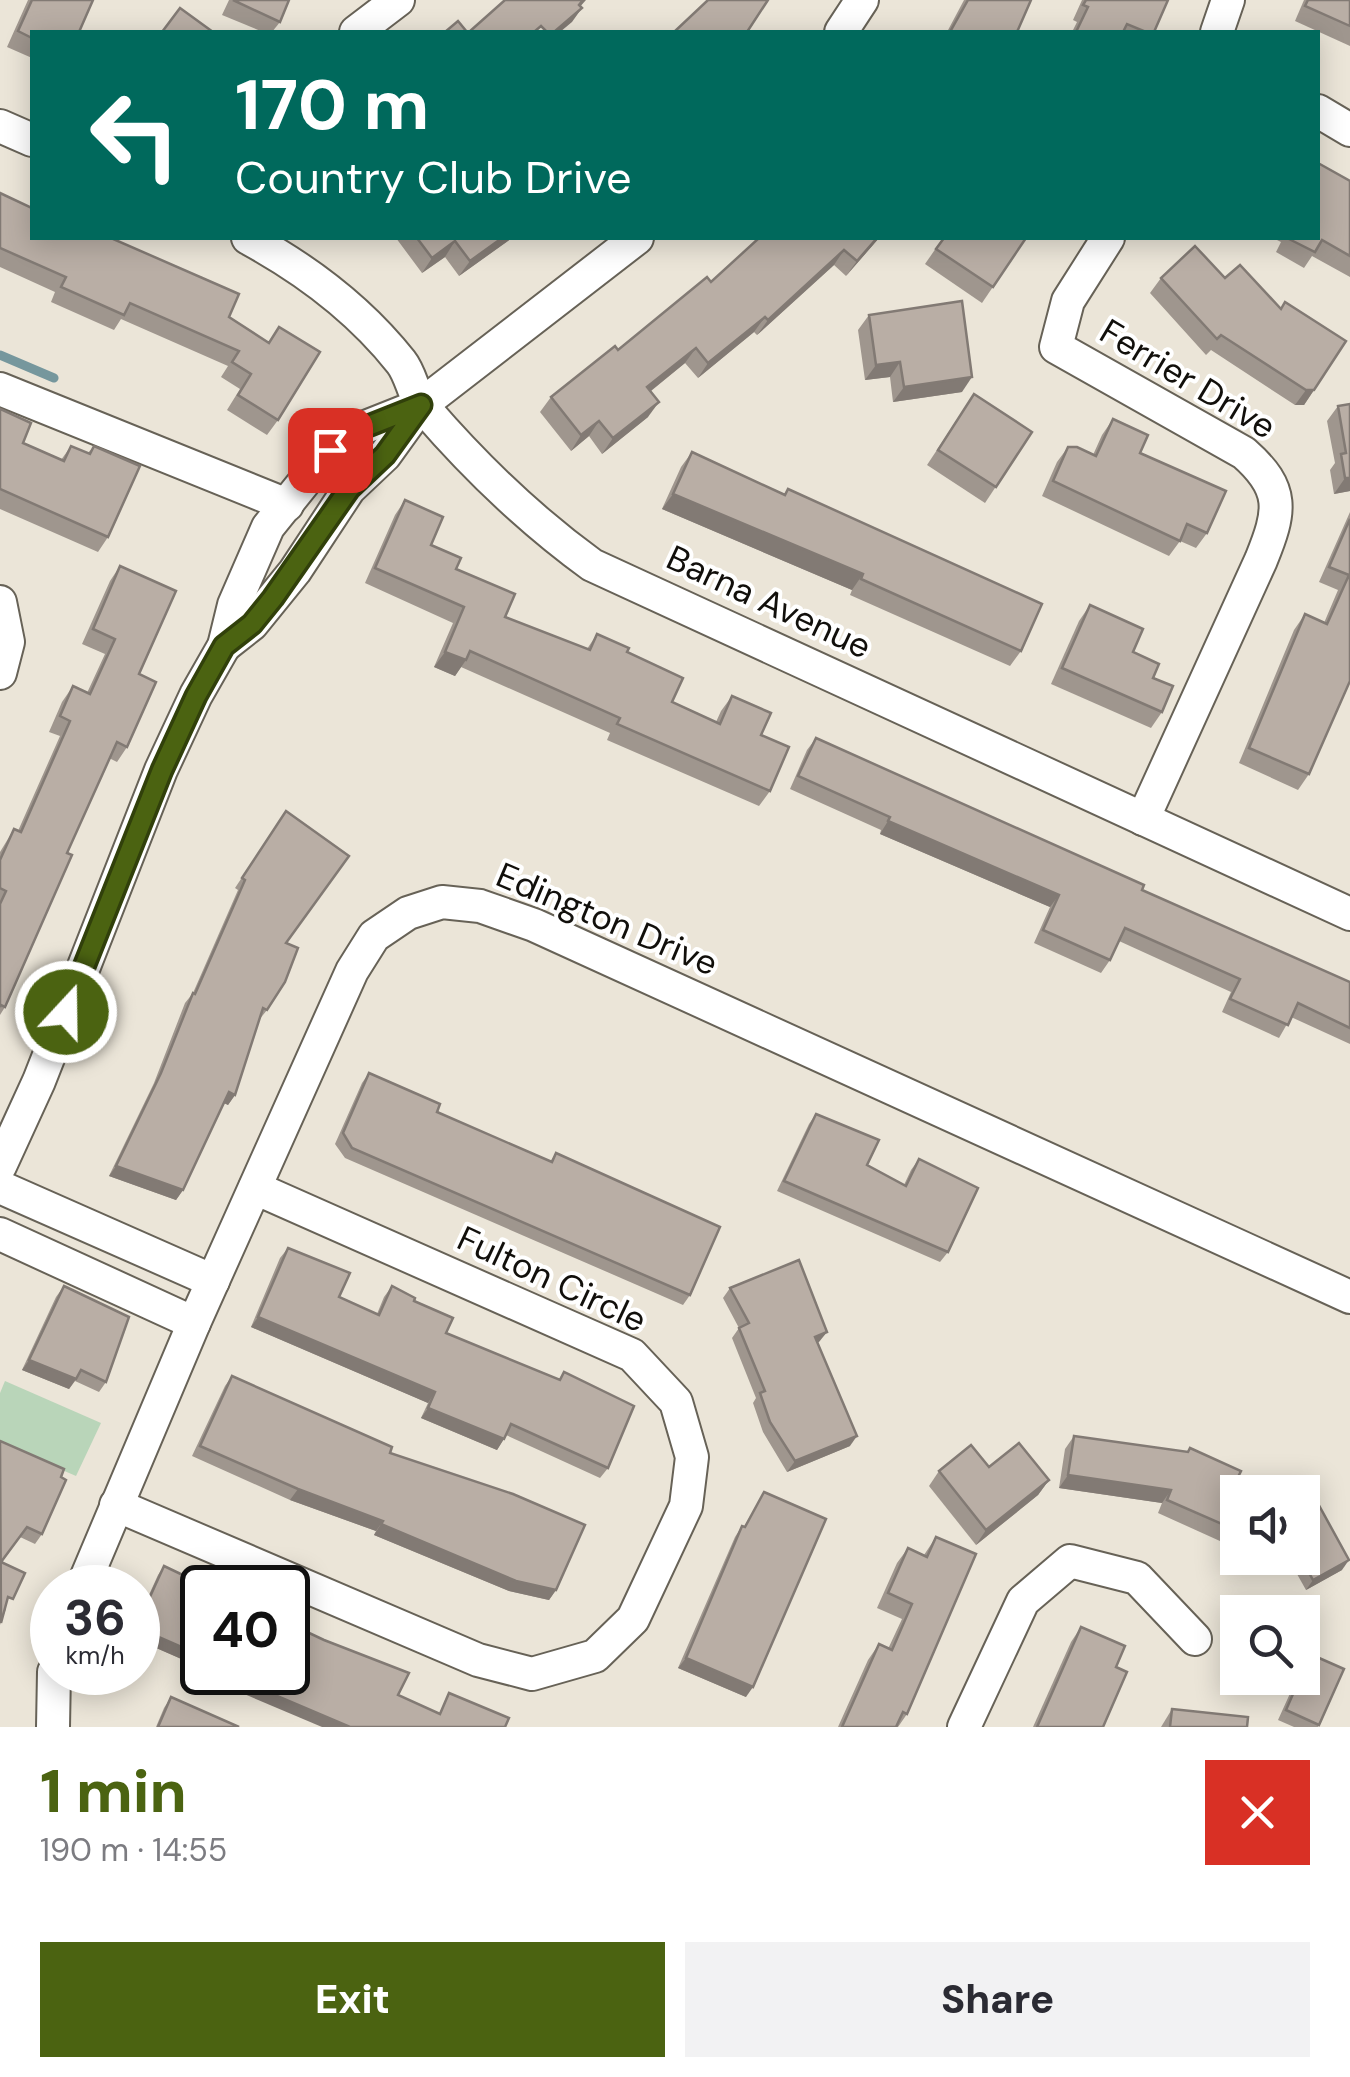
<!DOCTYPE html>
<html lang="en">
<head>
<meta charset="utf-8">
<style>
	body { margin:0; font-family:"DM Sans",sans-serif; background:#f2f2f3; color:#2b2b33; height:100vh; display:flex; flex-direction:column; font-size:38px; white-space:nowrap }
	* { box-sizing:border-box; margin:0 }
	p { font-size:32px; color:#7c7c81 }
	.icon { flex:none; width:55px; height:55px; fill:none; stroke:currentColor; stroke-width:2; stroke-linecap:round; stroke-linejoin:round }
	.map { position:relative; height:1727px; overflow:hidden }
	.side { display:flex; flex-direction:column; background:#fff; flex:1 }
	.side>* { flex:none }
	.hud { position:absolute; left:30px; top:30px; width:1290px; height:210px; border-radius:0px; box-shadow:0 5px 25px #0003; background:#00695c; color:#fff; overflow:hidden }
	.controls { position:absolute; left:1220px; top:1475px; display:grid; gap:20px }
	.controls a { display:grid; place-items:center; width:100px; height:100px; border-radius:0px; background:#fff; box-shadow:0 5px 25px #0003; font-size:50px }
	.speed { position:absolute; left:30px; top:1565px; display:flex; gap:20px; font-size:50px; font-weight:700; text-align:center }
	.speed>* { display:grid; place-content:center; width:130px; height:130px; border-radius:50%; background:#fff; box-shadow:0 5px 25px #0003; line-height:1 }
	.speed small { font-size:25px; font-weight:400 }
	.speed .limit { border:5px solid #111; border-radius:15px; background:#fff; color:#111 }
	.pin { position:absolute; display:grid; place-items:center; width:85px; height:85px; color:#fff; margin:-42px; border-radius:20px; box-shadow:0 5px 15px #0006 }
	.me { position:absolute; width:110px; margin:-55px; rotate:21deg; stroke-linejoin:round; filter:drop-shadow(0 0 8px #0008) }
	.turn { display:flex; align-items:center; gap:35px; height:210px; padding:0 40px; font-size:45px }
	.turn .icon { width:130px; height:130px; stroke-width:2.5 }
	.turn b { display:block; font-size:70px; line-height:85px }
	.round { display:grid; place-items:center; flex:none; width:105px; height:105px; border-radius:0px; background:#f2f2f3 }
	.head { display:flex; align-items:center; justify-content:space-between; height:170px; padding:0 40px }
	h1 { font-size:60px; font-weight:800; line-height:75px; color:#4b6311 }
	.primary-button { display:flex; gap:20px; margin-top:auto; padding:20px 40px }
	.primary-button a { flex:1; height:115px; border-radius:0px; background:#4b6311; color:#fff; font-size:40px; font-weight:800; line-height:115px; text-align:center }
	.primary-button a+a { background:#f2f2f3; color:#2b2b33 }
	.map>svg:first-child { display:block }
</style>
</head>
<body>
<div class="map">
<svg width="1350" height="1727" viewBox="0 0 1350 1727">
	<rect width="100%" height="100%" fill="#ebe5d8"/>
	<polygon fill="#b9d5b9" points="5,1381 101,1423 76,1476 0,1443 0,1393"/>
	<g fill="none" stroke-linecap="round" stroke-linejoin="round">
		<polyline stroke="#76979d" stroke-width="9" points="0,355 54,378"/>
		<defs>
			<g id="minor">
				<polyline points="356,32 398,0"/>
				<polyline points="841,32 862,0"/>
				<polyline points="1217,32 1228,0"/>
				<polyline points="1318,111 1350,130"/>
				<polyline points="0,126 32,140"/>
				<path d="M248,238C307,270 359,309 401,362C412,376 413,396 425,409C475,467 530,520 592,565L1350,914"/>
				<path d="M1108,238L1068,301L1056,347L1244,453C1285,489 1281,511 1261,560L1143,819"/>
				<polyline points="0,389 287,505"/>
				<polyline points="0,602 8,642 0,673"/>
				<polyline points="224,646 252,624 295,571 349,489 385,455 421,405"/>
				<polyline points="0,1166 39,1081 161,770 196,695 224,646 234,605 268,527 330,450 358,430 421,405 637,238"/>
				<polyline points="0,1187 213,1281"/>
				<polyline points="0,1234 194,1323"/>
				<polyline points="116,1505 478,1660 532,1674 595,1656 633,1619 686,1506 692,1457 676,1402 632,1355 255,1188"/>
				<polyline points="82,1588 194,1323 352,971 374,936 408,913 442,902 480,906 534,925 1350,1297"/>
				<polyline points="53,1727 54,1672"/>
				<polyline points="964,1727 1023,1601 1070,1561 1137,1578 1195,1639"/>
			</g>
		</defs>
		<use href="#minor" stroke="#676257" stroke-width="36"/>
		<use href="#minor" stroke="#fff" stroke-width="32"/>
	</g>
	<g fill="#9f968e">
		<polygon points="28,0 93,0 32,32 32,58 7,47"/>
		<polygon points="229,0 289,0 280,22 272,32 263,32 222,15"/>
		<polygon points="964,0 1031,0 1017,32 947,32"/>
		<polygon points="1082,0 1168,0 1154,32 1072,32 1077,22 1073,20"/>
		<polygon points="1304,0 1350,0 1350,46 1295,21"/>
		<polygon points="1350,181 1350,277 1312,256 1304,268 1276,252 1281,242 1273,238 1318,238"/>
		<polygon points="0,193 229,317 268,343 279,327 278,420 267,435 227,410 240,389 221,377 228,366 121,319 114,330 51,302 55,292 0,267"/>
		<polygon points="396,238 512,238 459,276 445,257 422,273"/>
		<polygon points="879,238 846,276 834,265 757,335 754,332 698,378 685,363 651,391 648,417 602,454 589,436 571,451 540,412 551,397 711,282"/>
		<polygon points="943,238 1026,238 982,303 925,264"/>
		<polygon points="1161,278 1314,390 1304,405 1295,405 1211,350 1206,355 1150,293"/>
		<polygon points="869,315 962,392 893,402 890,377 865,380 858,330"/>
		<polygon points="974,394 1032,432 985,503 927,465"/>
		<polygon points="1350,404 1350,491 1334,494 1330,470 1335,463 1327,421 1338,406"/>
		<polygon points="0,409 23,443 61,460 71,446 88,453 94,446 108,537 98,552 0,509"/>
		<polygon points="1113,419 1207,533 1196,548 1180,541 1169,556 1042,496 1057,462 1068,447 1093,455 1102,435"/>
		<polygon points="692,452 784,494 788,489 1021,651 1010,666 850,595 852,590 662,509 681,467"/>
		<polygon points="405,500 431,545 505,617 587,649 597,634 627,652 672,702 716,722 721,711 732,696 761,735 770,791 759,806 607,740 610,733 461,667 455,676 434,667 453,623 365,583 395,515"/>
		<polygon points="1350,512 1350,681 1309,774 1298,790 1239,763 1294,630 1305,614 1324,623 1338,590 1319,582"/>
		<polygon points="120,566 139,674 127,747 117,762 109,758 67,853 5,1007 0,1015 0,852 14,829 18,831 60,736 49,732 62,702 73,686 87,693 105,654 82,644 110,581"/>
		<polygon points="1090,605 1133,652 1153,678 1162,712 1151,728 1051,684 1079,621"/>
		<polygon points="816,738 1142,890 1350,982 1350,1044 1291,1017 1279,1038 1222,1012 1231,992 1119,941 1110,960 1101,973 1034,943 1050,907 880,834 881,830 790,789 807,750"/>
		<polygon points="286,811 286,943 267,1010 259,1020 235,1095 228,1105 224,1103 183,1190 176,1200 109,1176 154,1083 185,1003 193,993 238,890 235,888"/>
		<polygon points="369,1073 437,1112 550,1162 556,1153 690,1295 683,1305 345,1158 335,1144 362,1083"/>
		<polygon points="816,1114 867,1165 904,1185 911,1170 919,1159 948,1252 940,1262 777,1191 809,1124"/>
		<polygon points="288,1248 339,1297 377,1314 384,1297 392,1286 414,1301 446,1333 559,1379 564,1372 608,1468 600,1478 506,1435 497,1450 421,1418 428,1403 251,1327 280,1258"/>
		<polygon points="64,1286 106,1382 99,1392 75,1381 69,1389 22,1370 56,1297"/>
		<polygon points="730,1288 827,1332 817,1343 850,1446 787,1472 763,1432 753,1403 756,1398 732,1338 739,1328 723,1298"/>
		<polygon points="232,1376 390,1453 556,1590 549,1600 509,1591 374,1535 376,1531 290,1500 192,1456 225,1386"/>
		<polygon points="1074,1436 1234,1485 1238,1492 1238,1536 1231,1546 1158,1513 1162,1503 1059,1488 1065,1449"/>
		<polygon points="0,1441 42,1534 35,1544 20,1537 2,1562 6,1609 0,1625"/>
		<polygon points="989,1467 1049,1480 1038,1495 976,1545 929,1486 939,1471"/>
		<polygon points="764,1492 746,1697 678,1668 735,1537 742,1526 744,1527"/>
		<polygon points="936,1537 907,1714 898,1727 838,1727 868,1660 879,1644 888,1649 902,1619 877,1608 897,1563 908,1548 924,1555"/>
		<polygon points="1288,1558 1302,1558 1342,1570 1306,1590"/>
		<polygon points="164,1566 202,1588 202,1668 138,1640 138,1619 158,1575"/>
		<polygon points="1081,1627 1116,1667 1103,1727 1033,1727 1071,1642"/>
		<polygon points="1310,1654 1319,1725 1318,1727 1294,1727 1278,1720 1297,1678 1302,1678 1302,1666"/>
		<polygon points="171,1697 239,1727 156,1727 164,1708"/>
		<polygon points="1172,1709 1247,1727 1161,1727"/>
	</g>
	<g fill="#827a74">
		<polygon points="583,0 586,0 570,18 582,8 572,22 560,32 554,32"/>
		<polygon points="502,238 512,238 459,276 470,261"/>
		<polygon points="877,238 879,238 846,276 857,261"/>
		<polygon points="455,241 445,257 422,273 432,258"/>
		<polygon points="844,250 834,265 757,335 768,320"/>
		<polygon points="765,317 754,332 698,378 708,363"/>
		<polygon points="696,348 685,363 637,402 647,387"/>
		<polygon points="900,362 890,377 865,380 876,365"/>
		<polygon points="972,377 962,392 893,402 904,387"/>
		<polygon points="1306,390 1314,390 1304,405 1295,405"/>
		<polygon points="659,402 648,417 602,454 613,438"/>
		<polygon points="599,421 589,436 571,451 581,435"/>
		<polygon points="1345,478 1350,478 1350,491 1334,494"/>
		<polygon points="673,494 863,574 852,590 662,509"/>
		<polygon points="445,652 466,660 455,676 434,667"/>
		<polygon points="888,821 1059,895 1050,907 880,834"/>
		<polygon points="229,1092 235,1095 228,1105 222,1102"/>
		<polygon points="116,1166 183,1190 176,1200 109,1176"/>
		<polygon points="258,1317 435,1392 428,1403 251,1327"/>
		<polygon points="827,1332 819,1342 807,1348 815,1337"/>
		<polygon points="29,1360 76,1379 69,1389 22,1370"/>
		<polygon points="428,1408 504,1439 497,1450 421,1418"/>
		<polygon points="857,1436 850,1446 787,1472 795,1461"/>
		<polygon points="1068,1475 1171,1490 1162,1503 1059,1488"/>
		<polygon points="1049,1480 1038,1495 976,1545 986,1530"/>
		<polygon points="298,1489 383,1521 376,1531 290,1500"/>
		<polygon points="381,1524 556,1590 549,1600 509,1591 374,1535"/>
		<polygon points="1349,1560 1342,1570 1306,1590 1313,1580"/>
		<polygon points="138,1628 202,1656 202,1668 138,1640"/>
		<polygon points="686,1658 753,1687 746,1697 678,1668"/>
		<polygon points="223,1673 350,1727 322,1727 216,1682"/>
	</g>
	<g fill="#b9aea5" stroke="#827a74" stroke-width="2.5">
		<polygon points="32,0 93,0 79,32 32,32 32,38 18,31"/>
		<polygon points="233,0 289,0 280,22"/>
		<polygon points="505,0 583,0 579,5 582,8 554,32 547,32 541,26 534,32 469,32"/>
		<polygon points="708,0 768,0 747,32 674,32"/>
		<polygon points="968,0 1031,0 1017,32 950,32"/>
		<polygon points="1086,0 1168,0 1154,32 1146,32 1127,24 1123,32 1076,32 1088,7 1083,5"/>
		<polygon points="1308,0 1350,0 1350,26 1305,6"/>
		<polygon points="180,8 213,32 162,32"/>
		<polygon points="458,21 467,32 445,32"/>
		<polygon points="1318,163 1350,181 1350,256 1322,240 1315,252 1287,238 1318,238"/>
		<polygon points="0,193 32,208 32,238 111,238 239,294 229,317 269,343 279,327 320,352 278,420 238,395 251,374 232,362 239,351 130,303 124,315 61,287 66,277 0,248"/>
		<polygon points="417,238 502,238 470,261 455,241 432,258"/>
		<polygon points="759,238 877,238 857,261 844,250 768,320 765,317 708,363 696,348 647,387 659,402 613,438 599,421 581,435 551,397 615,346 618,350 707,277 711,282"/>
		<polygon points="944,238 1026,238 993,287 936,249"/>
		<polygon points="1195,246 1225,278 1240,265 1281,309 1285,302 1346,341 1314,390 1306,390 1221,335 1217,339 1161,278"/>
		<polygon points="962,301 972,377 904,387 900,362 876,365 869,315"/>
		<polygon points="974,394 1032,432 996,487 938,450"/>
		<polygon points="1350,404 1350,478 1345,478 1341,454 1346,453 1338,406"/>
		<polygon points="0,409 31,423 23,443 64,461 71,446 90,454 94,446 140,466 108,537 0,489"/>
		<polygon points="1113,419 1148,435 1140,453 1226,491 1207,533 1187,524 1180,541 1053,481 1068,447 1077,447 1096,456"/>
		<polygon points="692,452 785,495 788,489 1042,604 1021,651 861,579 863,574 673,494"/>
		<polygon points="405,500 443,517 431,545 461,558 456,569 515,594 505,617 590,650 597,634 629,648 627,652 683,678 672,702 720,724 732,696 771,713 761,735 789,747 770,791 617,724 620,718 470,651 466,660 445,652 464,607 375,568"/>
		<polygon points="1350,519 1350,681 1309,774 1249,748 1305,614 1327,624 1349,575 1329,567"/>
		<polygon points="120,566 176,591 139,674 156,682 127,747 117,742 67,853 72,855 5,1007 1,1005 0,1007 0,904 6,891 0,888 0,860 14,829 21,832 70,721 60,716 73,686 90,694 115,639 93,629"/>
		<polygon points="1090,605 1143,629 1133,652 1159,664 1153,678 1173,686 1162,712 1062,668"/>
		<polygon points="816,738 1144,885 1142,890 1350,982 1350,1028 1298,1003 1288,1025 1230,999 1240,979 1125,928 1110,960 1043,930 1059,895 888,821 890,817 798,776"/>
		<polygon points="286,811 349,856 286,943 298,948 285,982 267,1010 263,1008 235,1095 229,1092 183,1190 116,1166 161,1073 193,993 195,994 245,880 242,878"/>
		<polygon points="369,1073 440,1104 437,1112 552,1162 556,1153 720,1227 690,1295 352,1148 343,1133"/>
		<polygon points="816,1114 879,1140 867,1165 906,1186 919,1159 978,1188 948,1252 784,1181"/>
		<polygon points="288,1248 350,1273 339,1297 379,1315 392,1286 415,1298 414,1301 453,1318 446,1333 560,1380 564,1372 634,1406 608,1468 511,1424 504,1439 428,1408 435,1392 258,1317"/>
		<polygon points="799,1260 827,1332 815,1337 857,1436 795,1461 770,1422 760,1393 765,1391 739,1328 749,1323 730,1288"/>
		<polygon points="64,1286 129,1317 106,1382 81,1370 76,1379 29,1360"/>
		<polygon points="232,1376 392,1447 390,1453 513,1494 585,1525 556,1590 516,1581 381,1524 383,1521 298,1489 200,1446"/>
		<polygon points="1074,1436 1188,1452 1190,1448 1241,1471 1234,1485 1252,1492 1238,1492 1238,1531 1167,1500 1171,1490 1068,1475"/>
		<polygon points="0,1441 64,1469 61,1477 66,1480 42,1534 27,1527 1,1562 25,1573 13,1599 8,1597 1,1623"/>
		<polygon points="1019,1443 1049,1480 986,1530 939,1471 971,1445 989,1467"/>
		<polygon points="1310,1489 1349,1560 1313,1580 1301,1558 1302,1558 1302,1494"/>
		<polygon points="764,1492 826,1519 753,1687 686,1658 742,1526 745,1527"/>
		<polygon points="936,1537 976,1554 907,1714 903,1712 896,1727 842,1727 879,1644 892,1650 912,1604 888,1593 908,1548 927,1557"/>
		<polygon points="164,1566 210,1588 202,1588 202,1656 138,1628 138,1623"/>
		<polygon points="288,1623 324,1640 409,1673 398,1695 440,1714 449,1693 509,1718 505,1727 350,1727 223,1673 288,1672"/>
		<polygon points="1081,1627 1125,1646 1116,1667 1127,1672 1103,1727 1037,1727"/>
		<polygon points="1310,1654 1344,1669 1319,1725 1286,1710 1300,1678 1302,1678 1302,1672"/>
		<polygon points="171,1697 239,1727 158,1727"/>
		<polygon points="1172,1709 1248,1717 1247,1727 1170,1727"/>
	</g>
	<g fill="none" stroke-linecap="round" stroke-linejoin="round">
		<defs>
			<polyline id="route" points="66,1012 162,770 196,696 224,646 252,624 273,598 349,489 385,455 421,405 358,430 330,450"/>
		</defs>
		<use href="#route" stroke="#31400b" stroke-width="25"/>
		<use href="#route" stroke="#4b6311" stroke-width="18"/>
	</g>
	<g text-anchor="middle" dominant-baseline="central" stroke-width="8" stroke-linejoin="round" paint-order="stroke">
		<g font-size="35" fill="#110f0b" stroke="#fff">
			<text transform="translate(1188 379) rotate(31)">Ferrier Drive</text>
			<text transform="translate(769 602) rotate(25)">Barna Avenue</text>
			<text transform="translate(607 919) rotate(23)">Edington Drive</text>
			<text transform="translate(552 1279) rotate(25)">Fulton Circle</text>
		</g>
	</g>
</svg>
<div class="controls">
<a><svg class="icon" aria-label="sound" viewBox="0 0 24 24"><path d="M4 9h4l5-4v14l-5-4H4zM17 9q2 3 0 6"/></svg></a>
<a><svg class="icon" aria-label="search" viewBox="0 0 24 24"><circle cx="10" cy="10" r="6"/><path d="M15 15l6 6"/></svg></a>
</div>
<div class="speed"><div>36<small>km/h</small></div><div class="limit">40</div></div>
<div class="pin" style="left:330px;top:450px;background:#d93025"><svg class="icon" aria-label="arrive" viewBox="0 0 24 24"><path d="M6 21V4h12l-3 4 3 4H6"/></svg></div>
<svg class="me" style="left:66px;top:1012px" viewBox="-20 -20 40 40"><circle r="17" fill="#4b6311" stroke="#fff" stroke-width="3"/><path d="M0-11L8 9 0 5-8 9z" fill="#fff"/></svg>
<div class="hud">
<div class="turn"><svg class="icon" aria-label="left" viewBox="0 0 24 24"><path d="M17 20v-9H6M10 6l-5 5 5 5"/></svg><div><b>170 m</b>Country Club Drive</div></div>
</div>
</div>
<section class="side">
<div class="head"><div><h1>1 min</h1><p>190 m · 14:55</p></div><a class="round" style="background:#d93025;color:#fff"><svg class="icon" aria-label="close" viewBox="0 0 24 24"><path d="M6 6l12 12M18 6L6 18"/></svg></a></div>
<div class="primary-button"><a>Exit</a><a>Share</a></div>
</section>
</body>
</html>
